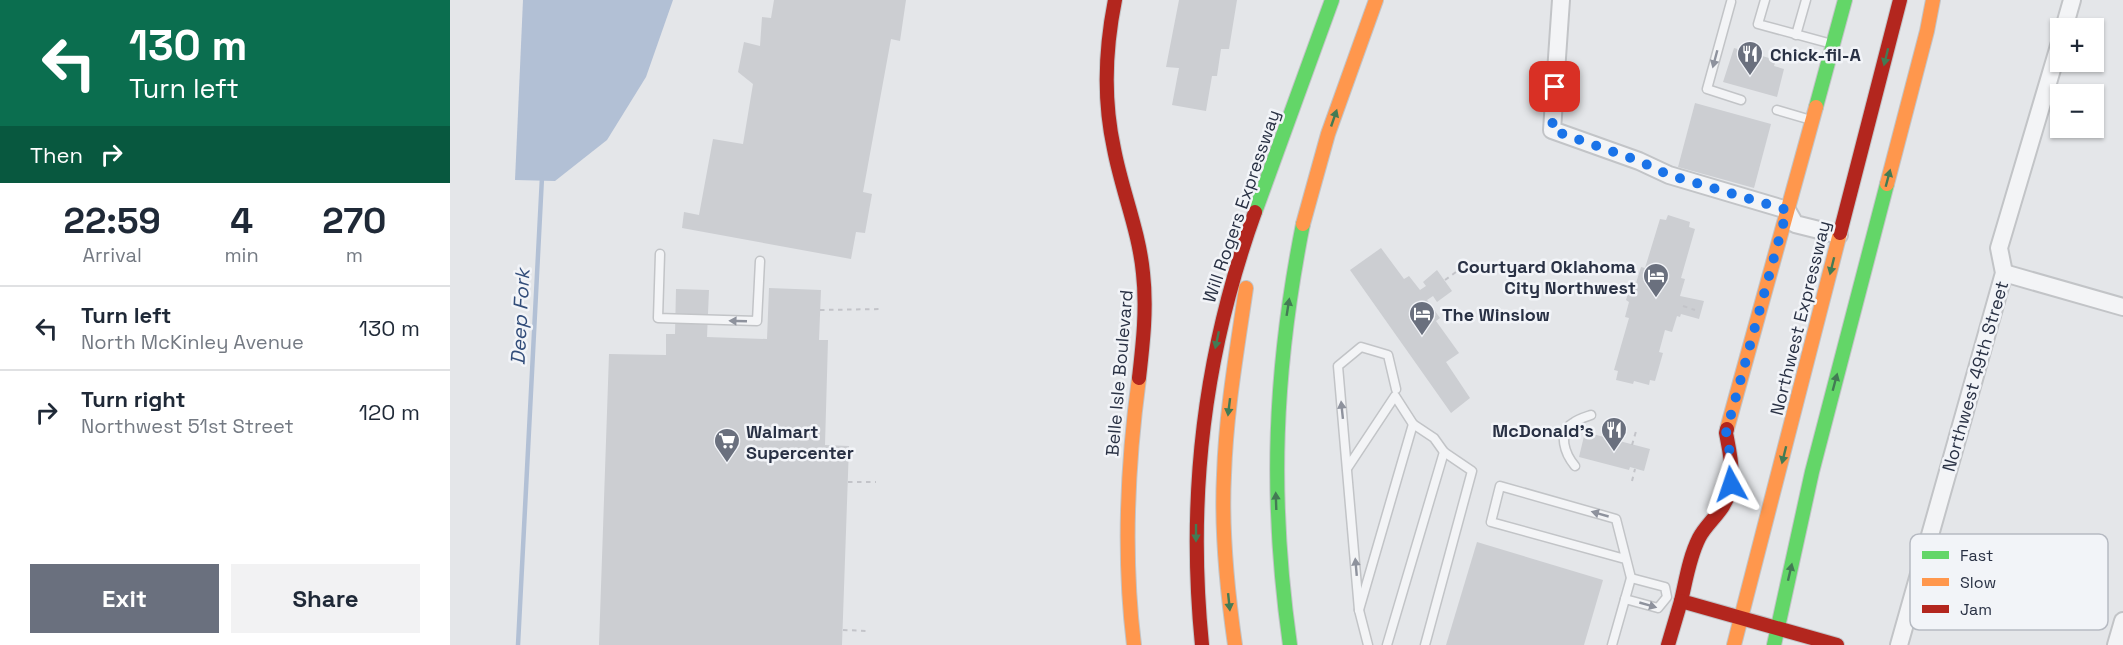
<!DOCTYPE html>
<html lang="en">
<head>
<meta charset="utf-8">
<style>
	body { margin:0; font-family:"Space Grotesk",sans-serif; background:#f2f2f3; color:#1f2937; height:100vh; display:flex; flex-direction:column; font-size:22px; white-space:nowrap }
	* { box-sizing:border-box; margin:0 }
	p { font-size:20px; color:#747a83 }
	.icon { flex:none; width:33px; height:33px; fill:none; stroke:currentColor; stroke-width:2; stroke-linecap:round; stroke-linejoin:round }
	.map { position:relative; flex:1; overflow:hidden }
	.drawer { display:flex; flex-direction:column; background:#fff; width:450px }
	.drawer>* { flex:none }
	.guide { background:#0b6e4f; color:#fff; overflow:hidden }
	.controls { position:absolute; left:1600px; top:18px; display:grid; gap:12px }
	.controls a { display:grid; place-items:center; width:54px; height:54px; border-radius:0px; background:#fff; box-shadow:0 2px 4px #0004; font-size:30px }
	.pin { position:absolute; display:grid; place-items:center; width:51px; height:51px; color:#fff; margin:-26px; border-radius:12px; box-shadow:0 3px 9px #0006 }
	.me { position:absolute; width:66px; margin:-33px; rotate:355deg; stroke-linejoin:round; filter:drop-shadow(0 0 4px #0008) }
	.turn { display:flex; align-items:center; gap:21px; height:126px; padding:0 30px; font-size:27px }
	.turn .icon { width:78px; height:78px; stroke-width:2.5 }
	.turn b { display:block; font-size:42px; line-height:51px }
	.then { display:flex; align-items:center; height:57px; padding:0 30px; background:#0003; gap:12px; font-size:22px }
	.eta { display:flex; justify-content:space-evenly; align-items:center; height:102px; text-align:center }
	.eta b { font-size:36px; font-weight:700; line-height:42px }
	.primary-button { display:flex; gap:12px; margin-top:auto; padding:12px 30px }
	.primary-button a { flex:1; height:69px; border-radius:0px; background:#6a707e; color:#fff; font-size:24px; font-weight:700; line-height:69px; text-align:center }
	.primary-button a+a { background:#f2f2f3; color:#1f2937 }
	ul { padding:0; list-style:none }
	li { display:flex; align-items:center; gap:18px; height:84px; padding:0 30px; border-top:2px solid #e0e1e3 }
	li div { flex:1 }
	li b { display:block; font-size:22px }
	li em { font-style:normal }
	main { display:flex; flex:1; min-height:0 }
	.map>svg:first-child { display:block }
</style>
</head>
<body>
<main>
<section class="drawer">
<div class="guide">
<div class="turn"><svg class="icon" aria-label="left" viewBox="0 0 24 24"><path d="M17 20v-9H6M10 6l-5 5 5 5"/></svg><div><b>130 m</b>Turn left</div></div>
<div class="then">Then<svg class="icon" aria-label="right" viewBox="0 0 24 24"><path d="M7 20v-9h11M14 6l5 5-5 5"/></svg></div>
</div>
<div class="eta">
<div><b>22:59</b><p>Arrival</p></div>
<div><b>4</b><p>min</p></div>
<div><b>270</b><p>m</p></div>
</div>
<ul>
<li><svg class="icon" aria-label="left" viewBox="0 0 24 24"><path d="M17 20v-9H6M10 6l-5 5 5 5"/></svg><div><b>Turn left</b><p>North McKinley Avenue</p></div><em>130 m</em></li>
<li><svg class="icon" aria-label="right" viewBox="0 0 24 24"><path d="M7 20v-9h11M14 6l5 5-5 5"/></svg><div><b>Turn right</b><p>Northwest 51st Street</p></div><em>120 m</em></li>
</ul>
<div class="primary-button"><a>Exit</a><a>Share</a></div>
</section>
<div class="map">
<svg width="1673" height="645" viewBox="0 0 1673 645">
	<rect width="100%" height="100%" fill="#e4e6e9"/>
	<polygon fill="#b2c0d5" points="73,0 223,0 196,77 157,140 105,181 65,180"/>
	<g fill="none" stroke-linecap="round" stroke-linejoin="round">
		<polyline stroke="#b2c0d5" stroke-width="4.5" points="68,645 92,177"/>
	</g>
	<g fill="#ccced2">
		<polygon points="324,0 456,0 450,41 441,39 413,192 422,194 415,233 406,232 401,259 232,228 234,212 249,215 263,139 293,144 303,84 288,72 294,42 310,46 312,17 321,18"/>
		<polygon points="729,0 787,0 779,49 771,49 767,76 762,76 756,111 722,105 729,68 716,67"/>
		<polygon points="1284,48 1326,60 1324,66 1334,69 1327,97 1273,82"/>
		<polygon points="1245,103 1321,124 1304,188 1228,167"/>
		<polygon points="1218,215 1240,222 1239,227 1245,229 1231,278 1235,279 1230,296 1254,301 1249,319 1231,314 1230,317 1227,316 1222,332 1215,330 1209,352 1213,353 1205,381 1200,380 1199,385 1184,381 1183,384 1166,380 1168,371 1164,370 1179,318 1175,317 1179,302 1176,300 1182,281 1186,283 1191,267 1195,268 1210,219 1216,220"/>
		<polygon points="931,248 954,279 959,276 970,290 976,286 973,282 987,270 1002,291 987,302 983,296 977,300 990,318 986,321 1009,353 996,362 1020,398 1001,413 900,270"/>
		<polygon points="319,288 371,290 369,340 378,340 375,445 399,446 392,645 149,645 159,354 216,355 216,334 225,334 226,289 259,290 257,337 317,339"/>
		<polygon points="1135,432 1200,449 1194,471 1180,467 1179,470 1129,457"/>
		<polygon points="1027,542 1153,580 1134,645 996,645"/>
	</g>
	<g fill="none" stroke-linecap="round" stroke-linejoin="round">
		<defs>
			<g id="lane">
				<polyline points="1315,0 1308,24 1382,44"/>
				<polyline points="1281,2 1257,89 1291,100"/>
				<polyline points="1346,35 1356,0"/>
				<polyline points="1327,110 1361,120"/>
				<polyline points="210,254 208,318 307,321 310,261"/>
				<path d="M1125,466C1115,454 1107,433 1123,423C1128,419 1135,417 1141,415"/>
				<polyline points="898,467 945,396 963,424"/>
				<polyline points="1175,599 1208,608 1217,597 1215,587 1181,578"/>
				<polyline points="909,610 963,424 984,438 994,452 1022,471 975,645"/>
				<polyline points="918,645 909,610 888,366 911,347 938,355 946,389"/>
				<polyline points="937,645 994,452"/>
				<polyline points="1162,645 1181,578 1166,519 1050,486 1041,522 1175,559"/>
			</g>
			<g id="street">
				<polyline points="1111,0 1102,130 1189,161 1219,175 1337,210 1345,224 1389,235"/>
				<polyline points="1614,28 1622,0"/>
				<polyline points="1554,273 1673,307"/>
				<polyline points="1449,645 1554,273 1549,248 1611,39"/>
				<polyline points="1666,645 1673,621"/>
			</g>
			<g id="fast">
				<polyline points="1366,107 1395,0"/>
				<polyline points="805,212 882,0"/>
				<path d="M840,645C819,497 824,370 853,224"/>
				<polyline points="1324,645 1362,472 1437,184"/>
			</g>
			<g id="slow">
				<polyline points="1437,184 1477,31 1483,0"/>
				<polyline points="853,224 878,134 926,0"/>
				<polyline points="1277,429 1366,107"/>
				<path d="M684,645C673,556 677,467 689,378"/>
				<path d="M785,645C777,589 771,532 774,475C776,412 787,350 796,288"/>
				<polyline points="1284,645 1390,233"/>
			</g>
			<g id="jam">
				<path d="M665,0C655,50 653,99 664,149C672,191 689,231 693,273C697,308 693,343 689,378"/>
				<polyline points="1390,233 1450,0"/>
				<path d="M1277,429L1276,433C1281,459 1288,486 1271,509C1264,519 1254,528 1249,538C1239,558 1236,580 1231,601L1387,645"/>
				<path d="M752,645C737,495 754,354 805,212"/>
				<polyline points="1218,645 1231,601"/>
			</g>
		</defs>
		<use href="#lane" stroke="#c2c4c7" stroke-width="11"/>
		<use href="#street" stroke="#c2c4c7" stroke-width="20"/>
		<use href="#fast" stroke="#c2c4c7" stroke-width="16"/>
		<use href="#slow" stroke="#c2c4c7" stroke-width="16"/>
		<use href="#jam" stroke="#c2c4c7" stroke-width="16"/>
		<g stroke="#c3c4c9" stroke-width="2" stroke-dasharray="4.5 4.5" stroke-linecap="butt">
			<polyline points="995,280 1017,264"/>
			<polyline points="1233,306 1245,310"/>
			<polyline points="370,310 432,309"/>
			<polyline points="1182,445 1187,428"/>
			<polyline points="1182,481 1185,469"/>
			<polyline points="398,482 426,482"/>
			<polyline points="393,630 418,631"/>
		</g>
		<use href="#lane" stroke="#f3f4f6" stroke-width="8"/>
		<use href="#street" stroke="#f3f4f6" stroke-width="16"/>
		<use href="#fast" stroke="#63d668" stroke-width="14"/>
		<use href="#slow" stroke="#ff974d" stroke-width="14"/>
		<use href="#jam" stroke="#b3261e" stroke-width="14"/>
	</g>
	<defs><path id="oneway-solid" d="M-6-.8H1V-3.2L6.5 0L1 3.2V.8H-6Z" transform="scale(1.5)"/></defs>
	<g fill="#437b54">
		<use href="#oneway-solid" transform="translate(1436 57) rotate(104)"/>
		<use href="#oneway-solid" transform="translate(884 118) rotate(-71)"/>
		<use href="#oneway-solid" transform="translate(1438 178) rotate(-75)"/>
		<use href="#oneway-solid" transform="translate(1382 266) rotate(104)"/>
		<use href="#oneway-solid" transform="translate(838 307) rotate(-81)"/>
		<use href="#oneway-solid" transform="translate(767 340) rotate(102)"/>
		<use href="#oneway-solid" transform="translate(1385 382) rotate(-75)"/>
		<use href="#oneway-solid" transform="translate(779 407) rotate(97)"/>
		<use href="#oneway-solid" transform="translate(1334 455) rotate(104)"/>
		<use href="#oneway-solid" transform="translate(826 501) rotate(-92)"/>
		<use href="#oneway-solid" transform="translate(746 533) rotate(90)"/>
		<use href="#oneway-solid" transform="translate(1340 572) rotate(-77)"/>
		<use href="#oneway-solid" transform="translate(779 602) rotate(84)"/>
	</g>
	<g fill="#8e929d">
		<use href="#oneway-solid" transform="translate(1265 59) rotate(105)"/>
		<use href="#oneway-solid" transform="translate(288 321) rotate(-178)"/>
		<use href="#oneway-solid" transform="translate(892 410) rotate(-96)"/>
		<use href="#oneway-solid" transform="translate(1150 514) rotate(-164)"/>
		<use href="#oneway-solid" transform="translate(906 567) rotate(-95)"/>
		<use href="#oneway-solid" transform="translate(1198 605) rotate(16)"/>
	</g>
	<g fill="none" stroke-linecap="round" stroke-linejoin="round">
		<polyline stroke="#1a73e8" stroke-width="10" stroke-dasharray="0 18" points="1105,87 1102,130 1189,161 1219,175 1337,210 1276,433 1283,469 1281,484"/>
	</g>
	<defs>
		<symbol id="restaurant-pin" viewBox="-11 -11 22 30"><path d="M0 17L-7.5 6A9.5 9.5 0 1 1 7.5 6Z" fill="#6a707e" stroke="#f2f4f8"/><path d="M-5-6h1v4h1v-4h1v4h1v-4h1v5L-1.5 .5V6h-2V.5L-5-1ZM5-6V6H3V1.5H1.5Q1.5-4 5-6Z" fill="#fff"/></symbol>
		<symbol id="hotel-pin" viewBox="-11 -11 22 30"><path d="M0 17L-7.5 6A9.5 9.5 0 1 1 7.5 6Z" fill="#6a707e" stroke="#f2f4f8"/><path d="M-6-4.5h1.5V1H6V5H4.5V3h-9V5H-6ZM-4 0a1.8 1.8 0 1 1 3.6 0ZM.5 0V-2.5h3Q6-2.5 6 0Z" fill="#fff"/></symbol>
		<symbol id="supermarket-pin" viewBox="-11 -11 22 30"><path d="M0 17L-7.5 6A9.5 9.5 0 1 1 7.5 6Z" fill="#6a707e" stroke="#f2f4f8"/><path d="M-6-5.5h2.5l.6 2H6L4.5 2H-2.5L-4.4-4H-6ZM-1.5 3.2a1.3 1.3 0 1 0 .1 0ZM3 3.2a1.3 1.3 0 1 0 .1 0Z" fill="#fff"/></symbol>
	</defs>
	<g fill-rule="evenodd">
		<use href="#restaurant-pin" x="1285" y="39" width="30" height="40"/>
		<use href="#hotel-pin" x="1191" y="261" width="30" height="40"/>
		<use href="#hotel-pin" x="957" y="299" width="30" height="40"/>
		<use href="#restaurant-pin" x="1149" y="415" width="30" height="40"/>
		<use href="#supermarket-pin" x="262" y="426" width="30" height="40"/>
	</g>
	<g text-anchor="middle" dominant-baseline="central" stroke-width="5" stroke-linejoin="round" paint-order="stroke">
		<g font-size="18" font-weight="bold" fill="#293144" stroke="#f2f4f8" text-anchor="start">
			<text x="1320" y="54">Chick-fil-A</text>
			<text x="1186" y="266" text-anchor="end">Courtyard Oklahoma<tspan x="1186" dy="21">City Northwest</tspan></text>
			<text x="992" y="314">The Winslow</text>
			<text x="1144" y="430" text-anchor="end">McDonald's</text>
			<text x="296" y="431">Walmart<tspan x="296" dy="21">Supercenter</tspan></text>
		</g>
		<g font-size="18" fill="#293144" stroke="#f2f4f8">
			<text transform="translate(791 206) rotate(-71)">Will Rogers Expressway</text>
			<text transform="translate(1350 318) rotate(-76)">Northwest Expressway</text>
			<text transform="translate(669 373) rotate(-85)">Belle Isle Boulevard</text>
			<text transform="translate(1525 376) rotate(-74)">Northwest 49th Street</text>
		</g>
		<g font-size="20" font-style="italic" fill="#324d7a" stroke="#f2f4f8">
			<text transform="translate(70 317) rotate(-87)">Deep Fork</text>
		</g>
	</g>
	<rect x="1460" y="534" width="198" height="96" rx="9" fill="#f2f4f8" stroke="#b6bac2" stroke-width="1.5"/>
	<rect x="1472" y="551" width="27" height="8" fill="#63d668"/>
	<rect x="1472" y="578" width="27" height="8" fill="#ff974d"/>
	<rect x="1472" y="605" width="27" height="8" fill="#b3261e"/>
	<g font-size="16" fill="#293144">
		<text x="1510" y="561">Fast</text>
		<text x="1510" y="588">Slow</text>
		<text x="1510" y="615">Jam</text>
	</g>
</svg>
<div class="controls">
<a>+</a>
<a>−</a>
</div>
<div class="pin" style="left:1105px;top:87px;background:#d93025"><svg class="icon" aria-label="arrive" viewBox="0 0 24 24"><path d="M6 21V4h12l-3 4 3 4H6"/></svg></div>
<svg class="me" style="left:1281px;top:484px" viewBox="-20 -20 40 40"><path d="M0-17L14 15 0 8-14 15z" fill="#1a73e8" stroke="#fff" stroke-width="4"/></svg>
</div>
</main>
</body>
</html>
